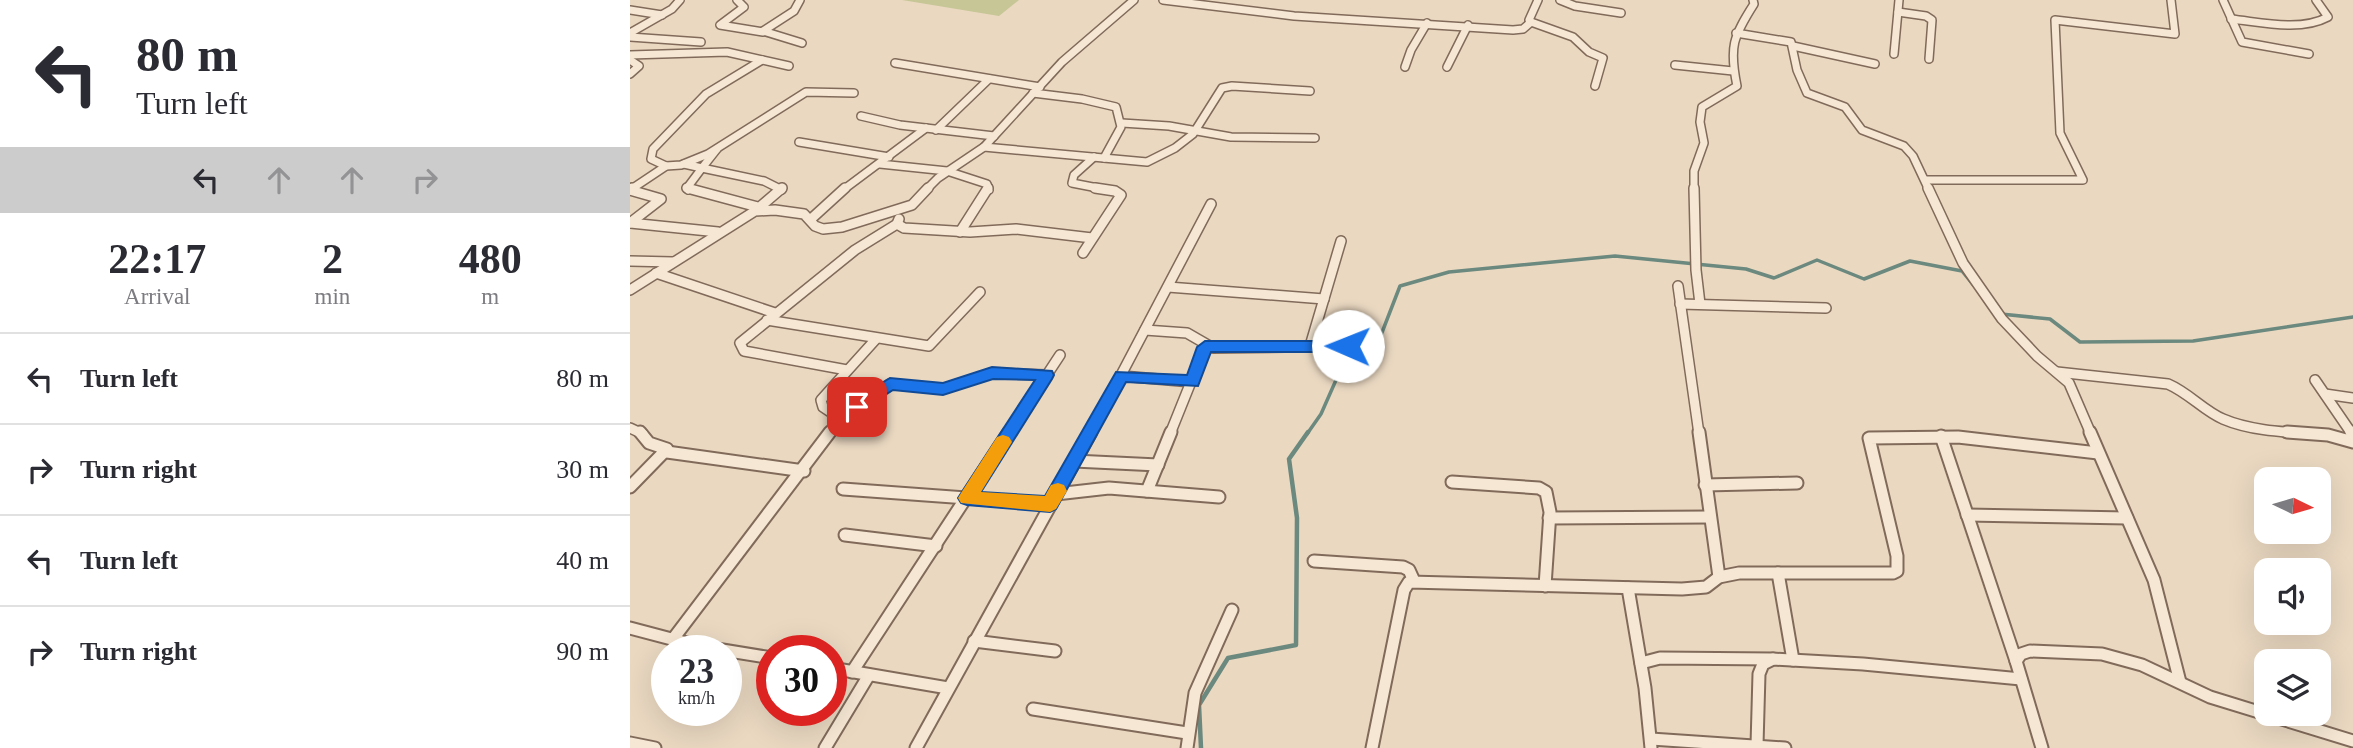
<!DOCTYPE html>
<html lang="en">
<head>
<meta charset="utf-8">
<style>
	body { margin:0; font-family:"Times New Roman",serif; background:#f7f7f7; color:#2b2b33; height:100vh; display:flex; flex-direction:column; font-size:26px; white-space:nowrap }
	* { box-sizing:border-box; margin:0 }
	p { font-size:23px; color:#7c7c81 }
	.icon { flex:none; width:38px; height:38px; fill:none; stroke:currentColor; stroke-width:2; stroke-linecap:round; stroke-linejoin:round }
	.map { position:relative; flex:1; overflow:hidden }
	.drawer { display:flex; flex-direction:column; background:#fff; width:630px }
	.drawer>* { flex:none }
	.banner { background:#fff; color:#2b2b33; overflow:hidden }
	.needle { width:46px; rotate:95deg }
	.tools { position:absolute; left:1624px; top:467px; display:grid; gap:14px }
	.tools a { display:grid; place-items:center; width:77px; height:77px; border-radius:14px; background:#fff; box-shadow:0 7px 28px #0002; font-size:35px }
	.speed { position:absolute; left:21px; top:635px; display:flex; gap:14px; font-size:35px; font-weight:700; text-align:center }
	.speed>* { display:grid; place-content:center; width:91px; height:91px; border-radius:50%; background:#fff; box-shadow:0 7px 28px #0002; line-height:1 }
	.speed small { font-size:18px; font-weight:400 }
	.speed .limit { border:10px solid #d22; background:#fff; color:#111 }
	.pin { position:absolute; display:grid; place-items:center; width:60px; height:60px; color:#fff; margin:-30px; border-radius:14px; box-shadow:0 4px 10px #0006 }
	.me { position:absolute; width:77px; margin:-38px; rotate:271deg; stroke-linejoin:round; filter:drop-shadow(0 0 5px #0008) }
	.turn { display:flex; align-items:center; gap:24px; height:147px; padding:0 21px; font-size:32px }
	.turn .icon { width:91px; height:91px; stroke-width:2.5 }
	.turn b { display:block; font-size:49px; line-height:60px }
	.lanes { display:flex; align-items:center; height:66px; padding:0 21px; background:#0003; justify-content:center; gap:35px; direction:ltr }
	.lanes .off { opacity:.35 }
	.eta { display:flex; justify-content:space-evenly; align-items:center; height:119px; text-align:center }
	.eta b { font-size:42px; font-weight:700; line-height:49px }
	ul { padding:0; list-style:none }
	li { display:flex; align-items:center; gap:21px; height:91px; padding:0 21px; border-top:2px solid #e1e1e2 }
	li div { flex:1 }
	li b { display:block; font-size:26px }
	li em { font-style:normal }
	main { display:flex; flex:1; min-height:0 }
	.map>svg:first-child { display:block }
</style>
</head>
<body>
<main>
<section class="drawer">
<div class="banner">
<div class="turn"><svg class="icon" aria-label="left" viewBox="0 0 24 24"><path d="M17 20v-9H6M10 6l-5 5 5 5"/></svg><div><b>80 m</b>Turn left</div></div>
<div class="lanes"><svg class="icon" aria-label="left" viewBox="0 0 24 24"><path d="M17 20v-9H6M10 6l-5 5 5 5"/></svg><svg class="icon off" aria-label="ahead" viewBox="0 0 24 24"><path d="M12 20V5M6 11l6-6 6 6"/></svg><svg class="icon off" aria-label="ahead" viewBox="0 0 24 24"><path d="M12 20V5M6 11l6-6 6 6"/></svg><svg class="icon off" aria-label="right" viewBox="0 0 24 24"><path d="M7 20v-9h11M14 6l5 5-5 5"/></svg></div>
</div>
<div class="eta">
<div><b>22:17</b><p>Arrival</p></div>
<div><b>2</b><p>min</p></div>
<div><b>480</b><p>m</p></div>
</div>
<ul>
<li><svg class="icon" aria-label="left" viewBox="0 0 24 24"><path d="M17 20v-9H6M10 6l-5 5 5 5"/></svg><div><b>Turn left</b></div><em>80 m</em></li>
<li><svg class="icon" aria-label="right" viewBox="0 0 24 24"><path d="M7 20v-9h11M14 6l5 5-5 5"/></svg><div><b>Turn right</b></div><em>30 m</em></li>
<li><svg class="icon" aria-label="left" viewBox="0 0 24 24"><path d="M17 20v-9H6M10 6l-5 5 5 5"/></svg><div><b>Turn left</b></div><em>40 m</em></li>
<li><svg class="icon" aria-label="right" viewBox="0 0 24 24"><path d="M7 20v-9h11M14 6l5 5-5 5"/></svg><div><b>Turn right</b></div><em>90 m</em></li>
</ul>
</section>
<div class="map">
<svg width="1723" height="748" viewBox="0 0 1723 748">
	<rect width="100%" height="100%" fill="#ead8c1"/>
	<polygon fill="#c6c696" points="272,0 389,0 369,16"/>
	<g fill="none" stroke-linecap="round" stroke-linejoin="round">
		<g stroke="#6b897e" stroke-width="3.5">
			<polyline points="1371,314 1420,319 1450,342 1563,341 1723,317"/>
			<polyline points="677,434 691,414 710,371 751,335 770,286 819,272 985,256 1116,269 1144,278 1187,260 1234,279 1280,261 1332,271 1345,287"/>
		</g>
		<polyline stroke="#6b897e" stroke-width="4.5" points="571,748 569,705 598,658 666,645 667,518 659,459 678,432"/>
		<defs>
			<g id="minor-far2">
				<polyline points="107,0 114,7 90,25 133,32"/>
				<polyline points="170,0 164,11 133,31 172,43"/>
				<polyline points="533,0 664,16 883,30 893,29 901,22"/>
				<polyline points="908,0 899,20 901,22 943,37 959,52 973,58 965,86"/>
				<polyline points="930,0 945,6 991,13"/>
				<polyline points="1593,0 1612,42 1679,54"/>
				<polyline points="0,10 32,15"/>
				<polyline points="1268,12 1296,16 1302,20 1299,59"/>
				<path d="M1601,19C1631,22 1670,32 1698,17L1686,0"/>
				<polyline points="0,33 42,9 50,0"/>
				<polyline points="1106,33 1161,42 1167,70 1177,93 1215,107 1232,130 1274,146 1283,156 1299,190"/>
				<polyline points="0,37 71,42"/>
				<polyline points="1163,46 1245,64"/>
				<polyline points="1264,54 1269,0"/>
				<polyline points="0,55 97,52 159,66"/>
				<polyline points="0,60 9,66 0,74"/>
				<polyline points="265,63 410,87"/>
				<polyline points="1045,65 1103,71"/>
				<polyline points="775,67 781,50 797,23"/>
				<polyline points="817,67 838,25"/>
				<polyline points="403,93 452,99 486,107 491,127 474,158"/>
				<polyline points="231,116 270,125 364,136"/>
				<polyline points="492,123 539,126 601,137 685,138"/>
				<polyline points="306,130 359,79"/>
				<polyline points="169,142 259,157"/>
				<polyline points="354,147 432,62 504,0"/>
				<polyline points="464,157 444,175 442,183 478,190"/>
				<polyline points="54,164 72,168"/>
				<polyline points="250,164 317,171 357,184 359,190"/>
				<polyline points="36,166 21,159 23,149 76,94 132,60"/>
				<polyline points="72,168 134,181 152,190"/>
				<polyline points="72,168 87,149"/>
				<polyline points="1296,180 1453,180 1430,133 1425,20 1545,34 1541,0"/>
				<polyline points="0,190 36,166 51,165 78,154 176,92 224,93"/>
				<polyline points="58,190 57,188 72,168"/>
				<polyline points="213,190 296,128"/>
				<polyline points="296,190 308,178 354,147 517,162 545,148 563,134 592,88 602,86 680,91"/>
				<path d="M1064,190V171L1074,143L1070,122L1072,107L1107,86C1099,47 1103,37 1124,4L1123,0"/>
			</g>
			<g id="minor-far1">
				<polyline points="57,188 135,209 131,206 152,188"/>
				<polyline points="1064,188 1066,270 1070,304"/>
				<polyline points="1298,188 1333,263 1372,319 1407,356 1439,383 1461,434"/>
				<polyline points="0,190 2,188"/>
				<polyline points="0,190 31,199 0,223"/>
				<polyline points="181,219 215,188"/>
				<polyline points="269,219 267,224 274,228 340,232 386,229 462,238"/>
				<polyline points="0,223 88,232"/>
				<polyline points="330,232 358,188"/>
				<polyline points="453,253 491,195 485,191 465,188"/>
				<polyline points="0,261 43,262"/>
				<polyline points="26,273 145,313"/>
				<polyline points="1048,286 1069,434"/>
				<polyline points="538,287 694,299"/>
				<polyline points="0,290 125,211 145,210 174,214 185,226 193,229 212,227 282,205 298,188"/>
				<polyline points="1050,304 1196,308"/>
				<polyline points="137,320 299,346 350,292"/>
				<polyline points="515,330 557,333 583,348 718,346"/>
				<polyline points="680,346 711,241"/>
				<polyline points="217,370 114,351 110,343 225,250 267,224"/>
				<path d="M1427,372L1538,384C1559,393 1574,411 1593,419C1621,431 1655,432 1685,434"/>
				<polyline points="492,376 562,382"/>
				<polyline points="1685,380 1722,434"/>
				<polyline points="1695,394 1723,398"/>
				<polyline points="207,422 260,384 313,389 362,373 416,375"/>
				<polyline points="0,428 13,434"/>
				<polyline points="199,434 208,417 193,407 191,400 246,339"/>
				<polyline points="378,434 430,355"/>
				<polyline points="460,434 581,204"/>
				<polyline points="540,434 575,347"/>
			</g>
			<g id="minor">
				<polyline points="1069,432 1089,577"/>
				<polyline points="1460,432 1524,580 1550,682"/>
				<polyline points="1657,432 1698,435 1723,442"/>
				<polyline points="1721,432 1723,435"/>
				<polyline points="1311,436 1386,661"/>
				<polyline points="37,452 174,471"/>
				<polyline points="444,461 528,465"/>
				<polyline points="822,482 909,488 916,492 920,512 915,586"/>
				<polyline points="1075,485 1167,483"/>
				<polyline points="0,487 37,449 19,443 10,432"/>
				<polyline points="213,489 420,504"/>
				<polyline points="517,491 541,432"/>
				<polyline points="426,494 479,488 589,497"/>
				<polyline points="1337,515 1497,518"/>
				<polyline points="919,518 1080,517"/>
				<polyline points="215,535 306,546"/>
				<polyline points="684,561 773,567 779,570 784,581"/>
				<polyline points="1148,573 1163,660"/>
				<polyline points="998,588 1015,688 1021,748"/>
				<polyline points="0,628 68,646 142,658"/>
				<polyline points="43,639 200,432"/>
				<polyline points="344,641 425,651"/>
				<polyline points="1011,663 1030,658 1143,659"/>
				<polyline points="201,668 318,688"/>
				<polyline points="222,672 379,432"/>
				<polyline points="403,709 557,733"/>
				<polyline points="1021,739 1155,748"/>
				<polyline points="0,743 25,748"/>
				<polyline points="1127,745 1129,674 1133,664 1143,659 1233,664 1391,679"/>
				<polyline points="195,748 239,675"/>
				<polyline points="286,748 461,432"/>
				<polyline points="557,748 565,693 602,610"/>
				<polyline points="742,748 774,590 779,582 1052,589 1076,587 1089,577 1109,573 1263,573 1267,571 1267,556 1239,438 1328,437 1468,453"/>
				<polyline points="1412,748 1386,661 1391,654 1400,651 1472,654 1512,665 1580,697 1723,741"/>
			</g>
		</defs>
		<use href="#minor-far2" stroke="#816a5a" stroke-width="10"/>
		<use href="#minor-far1" stroke="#816a5a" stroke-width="12"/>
		<use href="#minor" stroke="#816a5a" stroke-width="15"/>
		<use href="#minor-far2" stroke="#f5e7d3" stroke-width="7"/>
		<use href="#minor-far1" stroke="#f5e7d3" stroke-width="9"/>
		<use href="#minor" stroke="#f5e7d3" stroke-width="11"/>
	</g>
	<polygon fill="#1a73e8" stroke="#114b97" stroke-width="2" points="575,341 718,341 726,346 718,352 581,352 568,386 496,382 426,509 420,512 337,505 331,503 328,498 405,380 363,379 313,395 263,390 227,413 219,407 221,402 260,378 313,383 362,367 422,371 424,375 422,379 351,492 415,496 486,372 557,375 567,347"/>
	<polygon fill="#f59e0b" points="373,435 379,437 382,442 351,492 415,496 421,485 428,483 434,485 437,491 426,509 420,512 331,503 328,498 331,493 367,437"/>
</svg>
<div class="tools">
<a><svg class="needle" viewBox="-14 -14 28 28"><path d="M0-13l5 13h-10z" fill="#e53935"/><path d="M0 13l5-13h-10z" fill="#7c7c81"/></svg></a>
<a><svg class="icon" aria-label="sound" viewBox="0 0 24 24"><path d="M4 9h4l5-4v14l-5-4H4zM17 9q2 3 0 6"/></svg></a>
<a><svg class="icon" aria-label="layers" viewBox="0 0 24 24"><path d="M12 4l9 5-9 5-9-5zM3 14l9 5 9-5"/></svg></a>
</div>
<div class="speed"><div>23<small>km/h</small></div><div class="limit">30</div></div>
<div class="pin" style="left:227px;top:407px;background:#d93025"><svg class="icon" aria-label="arrive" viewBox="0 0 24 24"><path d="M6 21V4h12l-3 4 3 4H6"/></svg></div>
<svg class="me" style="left:718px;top:346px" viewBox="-20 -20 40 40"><circle r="19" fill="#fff"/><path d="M0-13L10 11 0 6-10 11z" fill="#1a73e8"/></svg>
</div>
</main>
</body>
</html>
